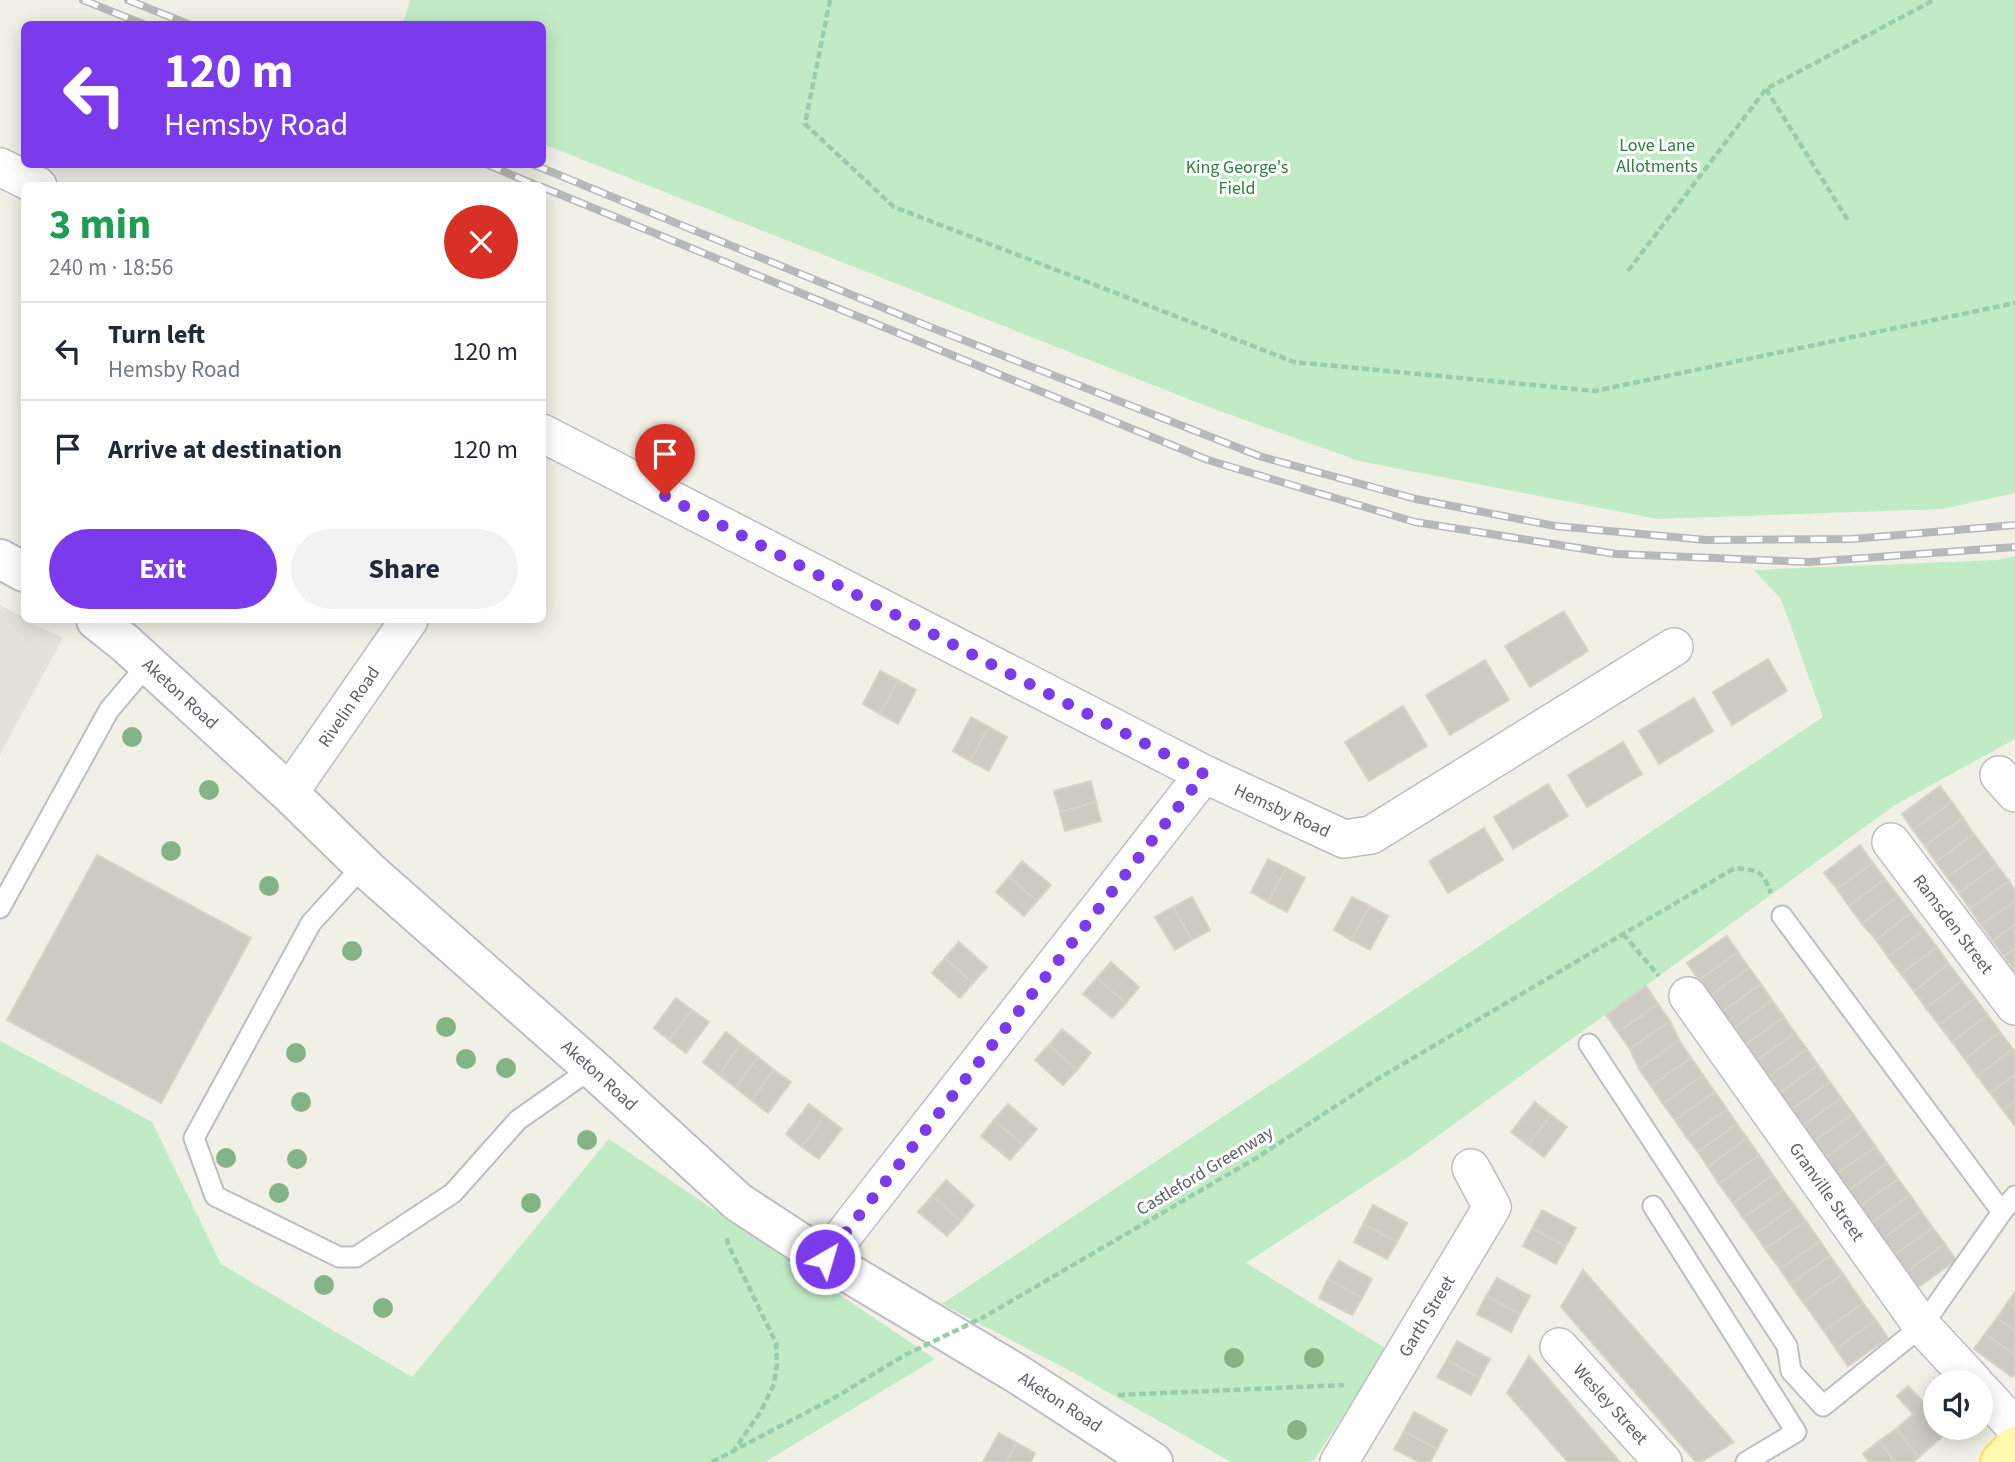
<!DOCTYPE html>
<html lang="en">
<head>
<meta charset="utf-8">
<style>
	body { margin:0; font-family:"Source Sans 3",sans-serif; background:#f2f2f3; color:#1f2937; height:100vh; display:flex; flex-direction:column; font-size:26px; white-space:nowrap }
	* { box-sizing:border-box; margin:0 }
	p { font-size:23px; color:#747a83 }
	.icon { flex:none; width:38px; height:38px; fill:none; stroke:currentColor; stroke-width:2; stroke-linecap:round; stroke-linejoin:round }
	.map { position:relative; flex:1; overflow:hidden }
	.details { position:absolute; left:21px; top:182px; width:525px; height:441px; display:flex; flex-direction:column; background:#fff; border-radius:10px; box-shadow:0 4px 18px #0003 }
	.details>* { flex:none }
	.hud { position:absolute; left:21px; top:21px; width:525px; height:147px; border-radius:10px; box-shadow:0 4px 18px #0003; background:#7c3aed; color:#fff; overflow:hidden }
	.tools { position:absolute; left:1923px; top:1370px; display:grid; gap:14px }
	.tools a { display:grid; place-items:center; width:70px; height:70px; border-radius:50%; background:#fff; box-shadow:0 4px 18px #0003; font-size:35px }
	.pin { position:absolute; display:grid; place-items:center; width:60px; height:60px; color:#fff; margin:-72px -30px; border-radius:50% 50% 50% 0; rotate:-45deg; box-shadow:0 0 7px #0007 }
	.pin .icon { rotate:45deg }
	.me { position:absolute; width:77px; margin:-38px; rotate:38deg; stroke-linejoin:round; filter:drop-shadow(0 0 5px #0008) }
	.turn { display:flex; align-items:center; gap:24px; height:147px; padding:0 28px; font-size:32px }
	.turn .icon { width:91px; height:91px; stroke-width:2.5 }
	.turn b { display:block; font-size:49px; line-height:60px }
	.round { display:grid; place-items:center; flex:none; width:74px; height:74px; border-radius:37px; background:#f2f2f3 }
	.headline { display:flex; align-items:center; justify-content:space-between; height:119px; padding:0 28px }
	h1 { font-size:42px; font-weight:700; line-height:52px; color:#1e9e55 }
	.primary-button { display:flex; gap:14px; margin-top:auto; padding:14px 28px }
	.primary-button a { flex:1; height:80px; border-radius:42px; background:#7c3aed; color:#fff; font-size:28px; font-weight:700; line-height:80px; text-align:center }
	.primary-button a+a { background:#f2f2f3; color:#1f2937 }
	ul { padding:0; list-style:none }
	li { display:flex; align-items:center; gap:21px; height:98px; padding:0 28px; border-top:2px solid #e0e1e3 }
	li div { flex:1 }
	li b { display:block; font-size:26px }
	li em { font-style:normal }
	.map>svg:first-child { display:block }
</style>
</head>
<body>
<div class="map">
<svg width="2015" height="1462" viewBox="0 0 2015 1462">
	<rect width="100%" height="100%" fill="#f1f0e6"/>
	<polygon fill="#e2e2db" points="0,605 24,618 24,620 63,638 0,754"/>
	<g fill="#c1ebc5">
		<polygon points="410,0 2015,0 2015,493 1942,509 1657,519 1359,461 1206,406 543,144 542,24 403,24"/>
		<polygon points="2015,556 2015,739 1895,805 1410,1156 1246,1263 1387,1349 1314,1460 1306,1462 1231,1462 1076,1374 942,1304 1823,717 1781,599 1754,570 1998,560"/>
		<polygon points="0,1041 152,1122 221,1264 412,1377 609,1139 935,1359 765,1462 0,1462"/>
	</g>
	<g fill="#cdcac3" stroke="#d7d3c4" stroke-width="2">
		<polygon points="1564,611 1588,651 1530,687 1505,646"/>
		<polygon points="1768,659 1787,691 1732,725 1713,692"/>
		<polygon points="1485,660 1509,700 1450,735 1426,695"/>
		<polygon points="880,671 898,680 880,714 863,704"/>
		<polygon points="898,680 916,690 898,724 880,714"/>
		<polygon points="1694,698 1713,731 1659,764 1639,731"/>
		<polygon points="1403,706 1427,746 1369,781 1345,742"/>
		<polygon points="971,717 989,727 970,761 953,751"/>
		<polygon points="989,727 1007,737 989,771 970,761"/>
		<polygon points="1623,742 1642,774 1587,807 1568,775"/>
		<polygon points="1091,781 1096,802 1060,812 1054,791"/>
		<polygon points="1548,784 1568,816 1513,849 1494,817"/>
		<polygon points="1940,786 1952,802 1913,830 1902,814"/>
		<polygon points="1096,802 1101,821 1065,831 1060,812"/>
		<polygon points="1952,802 1963,818 1925,846 1913,830"/>
		<polygon points="1963,818 1974,834 1936,862 1925,846"/>
		<polygon points="1484,828 1503,860 1448,893 1429,861"/>
		<polygon points="1974,834 1986,850 1947,877 1936,862"/>
		<polygon points="1860,845 1873,863 1837,889 1824,873"/>
		<polygon points="1986,850 1997,865 1959,893 1947,877"/>
		<polygon points="97,855 251,938 161,1103 7,1020"/>
		<polygon points="1268,859 1286,868 1268,902 1251,892"/>
		<polygon points="1022,861 1051,885 1037,901 1009,877"/>
		<polygon points="1873,863 1885,879 1849,906 1837,889"/>
		<polygon points="1997,865 2009,881 1970,909 1959,893"/>
		<polygon points="1286,868 1305,878 1287,912 1268,902"/>
		<polygon points="1009,877 1037,901 1024,916 996,892"/>
		<polygon points="1885,879 1898,896 1862,924 1849,906"/>
		<polygon points="2009,881 2015,890 2015,901 1981,925 1970,909"/>
		<polygon points="1898,896 1911,913 1876,940 1862,924"/>
		<polygon points="1192,897 1210,930 1192,940 1173,907"/>
		<polygon points="1352,897 1370,906 1351,940 1334,930"/>
		<polygon points="2015,901 2015,924 1993,941 1981,925"/>
		<polygon points="1370,906 1388,916 1370,950 1351,940"/>
		<polygon points="1173,907 1192,940 1175,950 1155,917"/>
		<polygon points="1911,913 1924,930 1888,957 1876,940"/>
		<polygon points="2015,924 2015,949 2004,956 1993,941"/>
		<polygon points="1924,930 1937,947 1901,974 1888,957"/>
		<polygon points="1727,936 1738,952 1699,980 1687,963"/>
		<polygon points="959,942 987,967 973,983 945,958"/>
		<polygon points="1937,947 1949,964 1914,991 1901,974"/>
		<polygon points="2015,949 2015,971 2004,956"/>
		<polygon points="1738,952 1749,968 1710,996 1699,980"/>
		<polygon points="945,958 973,983 960,998 932,973"/>
		<polygon points="1111,962 1139,987 1126,1003 1097,978"/>
		<polygon points="1949,964 1962,981 1926,1008 1914,991"/>
		<polygon points="1749,968 1761,984 1722,1012 1710,996"/>
		<polygon points="1097,978 1126,1003 1112,1018 1083,994"/>
		<polygon points="1962,981 1975,998 1939,1025 1926,1008"/>
		<polygon points="1761,984 1772,1000 1733,1029 1722,1012"/>
		<polygon points="1646,986 1658,1004 1618,1032 1606,1015"/>
		<polygon points="676,998 692,1010 669,1040 654,1028"/>
		<polygon points="1975,998 1988,1015 1952,1042 1939,1025"/>
		<polygon points="1772,1000 1784,1017 1745,1045 1733,1029"/>
		<polygon points="1658,1004 1670,1021 1630,1049 1618,1032"/>
		<polygon points="692,1010 709,1022 686,1053 669,1040"/>
		<polygon points="1988,1015 2000,1032 1965,1059 1952,1042"/>
		<polygon points="1784,1017 1795,1033 1756,1061 1745,1045"/>
		<polygon points="1670,1021 1679,1040 1639,1069 1630,1049"/>
		<polygon points="1062,1029 1091,1053 1077,1070 1049,1045"/>
		<polygon points="726,1032 741,1044 719,1075 703,1062"/>
		<polygon points="2000,1032 2013,1049 1977,1076 1965,1059"/>
		<polygon points="1795,1033 1807,1049 1768,1077 1756,1061"/>
		<polygon points="1679,1040 1691,1058 1651,1086 1639,1069"/>
		<polygon points="741,1044 758,1057 735,1087 719,1075"/>
		<polygon points="1049,1045 1077,1070 1063,1085 1035,1060"/>
		<polygon points="1807,1049 1818,1065 1779,1094 1768,1077"/>
		<polygon points="2013,1049 2015,1051 2015,1075 1990,1093 1977,1076"/>
		<polygon points="758,1057 774,1070 751,1100 736,1088"/>
		<polygon points="1691,1058 1703,1075 1663,1104 1651,1086"/>
		<polygon points="1818,1065 1830,1082 1791,1110 1779,1094"/>
		<polygon points="774,1070 791,1082 768,1113 751,1100"/>
		<polygon points="1703,1075 1715,1092 1675,1120 1663,1104"/>
		<polygon points="2015,1075 2015,1101 2003,1110 1990,1093"/>
		<polygon points="1830,1082 1841,1098 1802,1126 1791,1110"/>
		<polygon points="1715,1092 1727,1109 1687,1138 1675,1120"/>
		<polygon points="1841,1098 1853,1114 1813,1142 1802,1126"/>
		<polygon points="2015,1101 2015,1126 2003,1110"/>
		<polygon points="1535,1102 1551,1115 1528,1145 1511,1132"/>
		<polygon points="809,1104 825,1116 802,1147 786,1134"/>
		<polygon points="1008,1104 1037,1129 1023,1145 994,1120"/>
		<polygon points="1727,1109 1737,1124 1698,1152 1687,1138"/>
		<polygon points="1853,1114 1864,1130 1825,1158 1813,1142"/>
		<polygon points="1551,1115 1567,1127 1544,1157 1528,1145"/>
		<polygon points="825,1116 842,1129 819,1159 802,1147"/>
		<polygon points="994,1120 1023,1145 1010,1160 981,1136"/>
		<polygon points="1737,1124 1747,1138 1708,1167 1698,1152"/>
		<polygon points="1864,1130 1876,1147 1836,1174 1825,1158"/>
		<polygon points="1747,1138 1759,1155 1719,1184 1708,1167"/>
		<polygon points="1876,1147 1887,1163 1848,1191 1836,1174"/>
		<polygon points="1759,1155 1773,1175 1733,1203 1719,1184"/>
		<polygon points="1887,1163 1898,1179 1859,1207 1848,1191"/>
		<polygon points="1773,1175 1783,1190 1743,1218 1733,1203"/>
		<polygon points="1898,1179 1910,1195 1871,1223 1859,1207"/>
		<polygon points="946,1180 974,1205 961,1221 932,1196"/>
		<polygon points="1783,1190 1795,1206 1755,1234 1743,1218"/>
		<polygon points="1910,1195 1921,1211 1882,1239 1871,1223"/>
		<polygon points="932,1196 961,1221 947,1236 918,1212"/>
		<polygon points="1373,1205 1407,1223 1397,1242 1363,1224"/>
		<polygon points="1795,1206 1806,1221 1765,1249 1755,1234"/>
		<polygon points="1542,1210 1576,1228 1566,1246 1532,1229"/>
		<polygon points="1921,1211 1933,1228 1894,1255 1882,1239"/>
		<polygon points="1806,1221 1820,1241 1780,1269 1765,1249"/>
		<polygon points="1363,1224 1397,1242 1387,1259 1354,1242"/>
		<polygon points="1933,1228 1945,1244 1906,1272 1894,1255"/>
		<polygon points="1532,1229 1566,1246 1556,1264 1523,1246"/>
		<polygon points="1820,1241 1830,1256 1790,1284 1780,1269"/>
		<polygon points="1945,1244 1956,1260 1917,1288 1906,1272"/>
		<polygon points="1830,1256 1843,1274 1803,1302 1790,1284"/>
		<polygon points="1339,1261 1372,1279 1362,1298 1328,1279"/>
		<polygon points="1583,1270 1734,1442 1701,1462 1696,1462 1561,1307"/>
		<polygon points="1843,1274 1863,1303 1824,1331 1803,1302"/>
		<polygon points="1497,1278 1530,1296 1520,1314 1486,1296"/>
		<polygon points="1328,1279 1362,1298 1352,1315 1319,1298"/>
		<polygon points="2015,1292 2015,1307 2008,1302"/>
		<polygon points="1486,1296 1520,1314 1511,1332 1477,1314"/>
		<polygon points="2008,1302 2015,1307 2015,1331 1997,1318"/>
		<polygon points="1863,1303 1876,1320 1836,1349 1824,1331"/>
		<polygon points="1997,1318 2015,1331 2015,1355 1985,1334"/>
		<polygon points="1876,1320 1888,1338 1848,1366 1836,1349"/>
		<polygon points="1985,1334 2015,1355 2015,1374 2012,1377 1974,1349"/>
		<polygon points="1457,1341 1490,1359 1480,1378 1447,1360"/>
		<polygon points="1529,1356 1620,1462 1568,1462 1507,1393"/>
		<polygon points="1447,1360 1480,1378 1471,1395 1437,1377"/>
		<polygon points="1908,1386 1936,1416 1936,1428 1946,1428 1949,1431 1919,1457 1896,1429 1913,1414 1897,1396"/>
		<polygon points="1414,1412 1447,1430 1437,1449 1404,1431"/>
		<polygon points="1896,1429 1919,1457 1913,1462 1895,1462 1879,1441"/>
		<polygon points="1404,1431 1437,1449 1430,1462 1419,1462 1394,1449"/>
		<polygon points="999,1433 1017,1443 1006,1462 983,1462"/>
		<polygon points="1879,1441 1895,1462 1869,1462 1863,1454"/>
		<polygon points="1017,1443 1035,1453 1031,1462 1006,1462"/>
	</g>
	<g fill="none" stroke-linecap="round" stroke-linejoin="round">
		<defs>
			<g id="lane">
				<polyline points="363,866 311,923 194,1138 215,1196 339,1257 356,1257 453,1193 518,1120 592,1068"/>
				<polyline points="0,908 109,710 148,664"/>
				<polyline points="1782,916 2002,1212"/>
				<polyline points="1589,1044 1787,1346 1791,1371 1823,1406 1922,1326 2002,1212 2015,1196"/>
				<polyline points="1653,1206 1796,1432 1746,1462"/>
			</g>
			<g id="street">
				<polyline points="0,167 38,186"/>
				<path id="s1" d="M542,433L1204,774L1344,839L1371,835L1674,647"/>
				<polyline points="1999,775 2015,793"/>
				<path id="s2" d="M289,793L409,620"/>
				<path id="s3" d="M1891,842L2015,1006"/>
				<path id="s4" d="M1688,996L1922,1326L1974,1382"/>
				<polyline points="825,1259 1204,774"/>
				<path id="s5" d="M1559,1347L1663,1462"/>
				<polyline points="1981,1390 2015,1427"/>
				<path id="s6" d="M1339,1462L1492,1207L1471,1168"/>
			</g>
			<g id="secondary">
				<polyline points="0,559 24,572"/>
				<path id="s7" d="M96,620L125,643L289,793L371,873L592,1068L738,1202L825,1259L1019,1375L1153,1462"/>
			</g>
			<polyline id="primary" points="2000,1462 2015,1446"/>
		</defs>
		<use href="#lane" stroke="#bbbec3" stroke-width="23"/>
		<use href="#street" stroke="#bbbec3" stroke-width="40"/>
		<use href="#secondary" stroke="#bcbec5" stroke-width="42"/>
		<use href="#primary" stroke="#ffdd52" stroke-width="42"/>
		<g stroke="#99ccac" stroke-width="4.5" stroke-dasharray="7 3.5" stroke-linecap="butt">
			<polyline points="830,0 805,124 894,207 1294,362 1595,391 2015,303"/>
			<polyline points="1766,89 1849,222"/>
			<polyline points="1628,271 1766,89 1934,0"/>
			<polyline points="1623,934 1659,976"/>
			<polyline points="727,1238 728,1244 776,1343 777,1364 774,1384 761,1411 735,1449"/>
			<path d="M989,1314L1258,1157L1374,1081L1735,868C1760,871 1761,869 1771,893"/>
			<polyline points="1118,1395 1344,1385"/>
			<polyline points="712,1462 834,1398 905,1355"/>
		</g>
		<use href="#lane" stroke="#fff" stroke-width="19"/>
		<use href="#street" stroke="#fff" stroke-width="37"/>
		<use href="#secondary" stroke="#fff" stroke-width="38"/>
		<use href="#primary" stroke="#fff9ae" stroke-width="38"/>
		<defs>
			<g id="rail">
				<polyline points="83,0 143,24"/>
				<polyline points="128,0 188,24"/>
				<polyline points="486,164 538,186"/>
				<polyline points="532,164 935,329 1262,457 1416,499 1555,526 1706,540 1852,539 2015,525"/>
				<polyline points="542,187 1208,460 1415,522 1616,554 1809,562 2015,547"/>
			</g>
		</defs>
		<use href="#rail" stroke="#b7b8b9" stroke-width="8"/>
		<use href="#rail" stroke="#fff" stroke-width="5" stroke-dasharray="16" stroke-linecap="butt"/>
		<polyline stroke="#99ccac" stroke-width="4.5" stroke-dasharray="7 3.5" stroke-linecap="butt" points="905,1355 986,1316"/>
	</g>
	<g fill="#84b385">
		<circle cx="132" cy="737" r="10"/>
		<circle cx="209" cy="790" r="10"/>
		<circle cx="171" cy="851" r="10"/>
		<circle cx="269" cy="886" r="10"/>
		<circle cx="352" cy="951" r="10"/>
		<circle cx="446" cy="1027" r="10"/>
		<circle cx="296" cy="1053" r="10"/>
		<circle cx="466" cy="1059" r="10"/>
		<circle cx="506" cy="1068" r="10"/>
		<circle cx="301" cy="1102" r="10"/>
		<circle cx="587" cy="1140" r="10"/>
		<circle cx="226" cy="1158" r="10"/>
		<circle cx="297" cy="1159" r="10"/>
		<circle cx="279" cy="1193" r="10"/>
		<circle cx="531" cy="1203" r="10"/>
		<circle cx="324" cy="1285" r="10"/>
		<circle cx="383" cy="1308" r="10"/>
		<circle cx="1234" cy="1358" r="10"/>
		<circle cx="1314" cy="1358" r="10"/>
		<circle cx="1297" cy="1430" r="10"/>
	</g>
	<g fill="none" stroke-linecap="round" stroke-linejoin="round">
		<polyline stroke="#7c3aed" stroke-width="12" stroke-dasharray="0 21.6" points="665,496 1204,774 825,1259"/>
	</g>
	<g text-anchor="middle" dominant-baseline="central" stroke-width="6" stroke-linejoin="round" paint-order="stroke">
		<g font-size="18" fill="#2b8136" stroke="#fff">
			<text x="1657" y="145">Love Lane<tspan x="1657" dy="21">Allotments</tspan></text>
			<text x="1237" y="167">King George's<tspan x="1237" dy="21">Field</tspan></text>
		</g>
		<g font-size="18" fill="#5e6168" stroke="#fff">
			<text stroke="none"><textPath href="#s7" startOffset="112">Aketon Road</textPath></text>
			<text stroke="none"><textPath href="#s2" startOffset="105">Rivelin Road</textPath></text>
			<text stroke="none"><textPath href="#s1" startOffset="831">Hemsby Road</textPath></text>
			<text stroke="none"><textPath href="#s3" startOffset="103">Ramsden Street</textPath></text>
			<text stroke="none"><textPath href="#s7" startOffset="679">Aketon Road</textPath></text>
			<text transform="translate(1205 1171) rotate(-31)">Castleford Greenway</text>
			<text stroke="none"><textPath href="#s4" startOffset="240">Granville Street</textPath></text>
			<text stroke="none"><textPath href="#s6" startOffset="170">Garth Street</textPath></text>
			<text stroke="none"><textPath href="#s7" startOffset="1246">Aketon Road</textPath></text>
			<text stroke="none"><textPath href="#s5" startOffset="77">Wesley Street</textPath></text>
		</g>
	</g>
</svg>
<div class="tools">
<a><svg class="icon" aria-label="sound" viewBox="0 0 24 24"><path d="M4 9h4l5-4v14l-5-4H4zM17 9q2 3 0 6"/></svg></a>
</div>
<div class="pin" style="left:665px;top:496px;background:#d93025"><svg class="icon" aria-label="arrive" viewBox="0 0 24 24"><path d="M6 21V4h12l-3 4 3 4H6"/></svg></div>
<svg class="me" style="left:825px;top:1259px" viewBox="-20 -20 40 40"><circle r="17" fill="#7c3aed" stroke="#fff" stroke-width="3"/><path d="M0-11L8 9 0 5-8 9z" fill="#fff"/></svg>
<div class="hud">
<div class="turn"><svg class="icon" aria-label="left" viewBox="0 0 24 24"><path d="M17 20v-9H6M10 6l-5 5 5 5"/></svg><div><b>120 m</b>Hemsby Road</div></div>
</div>
<section class="details">
<div class="headline"><div><h1>3 min</h1><p>240 m · 18:56</p></div><a class="round" style="background:#d93025;color:#fff"><svg class="icon" aria-label="close" viewBox="0 0 24 24"><path d="M6 6l12 12M18 6L6 18"/></svg></a></div>
<ul>
<li><svg class="icon" aria-label="left" viewBox="0 0 24 24"><path d="M17 20v-9H6M10 6l-5 5 5 5"/></svg><div><b>Turn left</b><p>Hemsby Road</p></div><em>120 m</em></li>
<li><svg class="icon" aria-label="arrive" viewBox="0 0 24 24"><path d="M6 21V4h12l-3 4 3 4H6"/></svg><div><b>Arrive at destination</b></div><em>120 m</em></li>
</ul>
<div class="primary-button"><a>Exit</a><a>Share</a></div>
</section>
</div>
</body>
</html>
